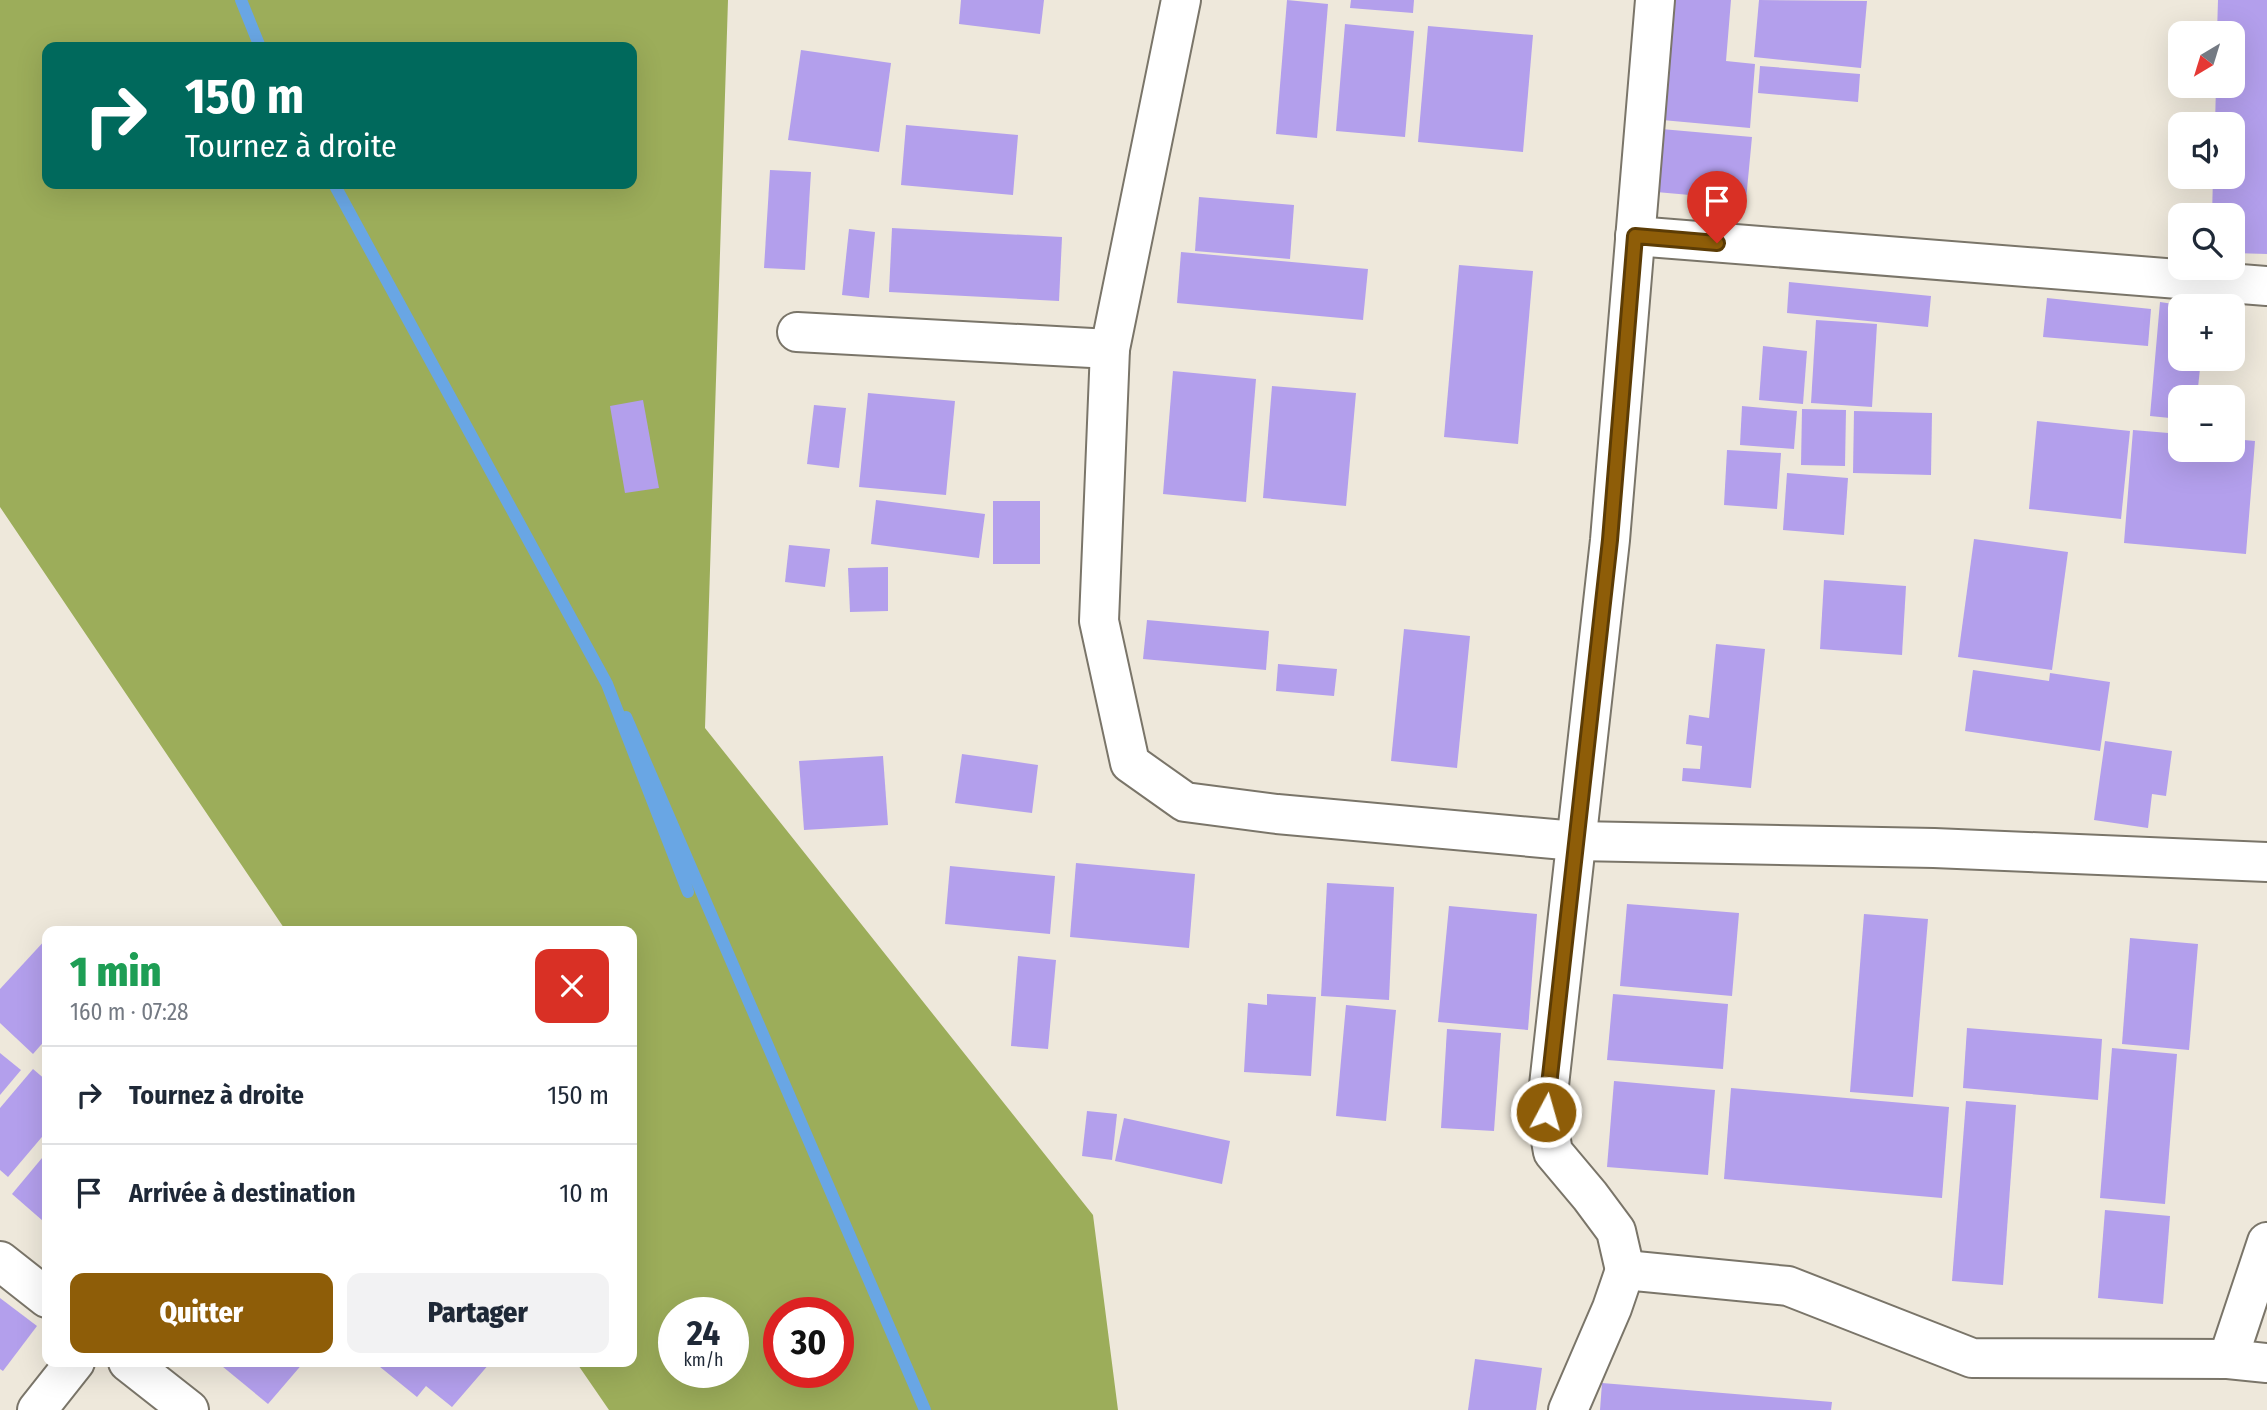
<!DOCTYPE html>
<html lang="fr">
<head>
<meta charset="utf-8">
<style>
	body { margin:0; font-family:"Fira Sans Condensed",sans-serif; background:#f2f2f3; color:#1f2937; height:100vh; display:flex; flex-direction:column; font-size:26px; white-space:nowrap }
	* { box-sizing:border-box; margin:0 }
	p { font-size:23px; color:#747a83 }
	.icon { flex:none; width:38px; height:38px; fill:none; stroke:currentColor; stroke-width:2; stroke-linecap:round; stroke-linejoin:round }
	.map { position:relative; flex:1; overflow:hidden }
	.panel { position:absolute; left:42px; top:926px; width:595px; height:441px; display:flex; flex-direction:column; background:#fff; border-radius:14px; box-shadow:0 7px 28px #0002 }
	.panel>* { flex:none }
	.top-card { position:absolute; left:42px; top:42px; width:595px; height:147px; border-radius:14px; box-shadow:0 7px 28px #0002; background:#00695c; color:#fff; overflow:hidden }
	.needle { width:46px; rotate:218deg }
	.fabs { position:absolute; left:2168px; top:21px; display:grid; gap:14px }
	.fabs a { display:grid; place-items:center; width:77px; height:77px; border-radius:14px; background:#fff; box-shadow:0 7px 28px #0002; font-size:35px }
	.speed { position:absolute; left:658px; top:1297px; display:flex; gap:14px; font-size:35px; font-weight:700; text-align:center }
	.speed>* { display:grid; place-content:center; width:91px; height:91px; border-radius:50%; background:#fff; box-shadow:0 7px 28px #0002; line-height:1 }
	.speed small { font-size:18px; font-weight:400 }
	.speed .limit { border:10px solid #d22; background:#fff; color:#111 }
	.pin { position:absolute; display:grid; place-items:center; width:60px; height:60px; color:#fff; margin:-72px -30px; border-radius:50% 50% 50% 0; rotate:-45deg; box-shadow:0 0 7px #0007 }
	.pin .icon { rotate:45deg }
	.me { position:absolute; width:77px; margin:-38px; rotate:6deg; stroke-linejoin:round; filter:drop-shadow(0 0 5px #0008) }
	.turn { display:flex; align-items:center; gap:24px; height:147px; padding:0 28px; font-size:32px }
	.turn .icon { width:91px; height:91px; stroke-width:2.5 }
	.turn b { display:block; font-size:49px; line-height:60px }
	.round { display:grid; place-items:center; flex:none; width:74px; height:74px; border-radius:14px; background:#f2f2f3 }
	.head { display:flex; align-items:center; justify-content:space-between; height:119px; padding:0 28px }
	h1 { font-size:42px; font-weight:800; line-height:52px; color:#1e9e55 }
	.cta { display:flex; gap:14px; margin-top:auto; padding:14px 28px }
	.cta a { flex:1; height:80px; border-radius:14px; background:#8e5d08; color:#fff; font-size:28px; font-weight:800; line-height:80px; text-align:center }
	.cta a+a { background:#f2f2f3; color:#1f2937 }
	ul { padding:0; list-style:none }
	li { display:flex; align-items:center; gap:21px; height:98px; padding:0 28px; border-top:2px solid #e0e1e3 }
	li div { flex:1 }
	li b { display:block; font-size:26px }
	li em { font-style:normal }
	.map>svg:first-child { display:block }
</style>
</head>
<body>
<div class="map">
<svg width="2267" height="1410" viewBox="0 0 2267 1410">
	<rect width="100%" height="100%" fill="#eee8db"/>
	<path fill="#9cad5a" fill-rule="evenodd" d="M0,0H728L705,728L1093,1215L1118,1410H609L576,1362H632V931H286L0,507ZM47,47H632V184H47ZM674,1312H733V1372H674ZM779,1312H838V1372H779Z"/>
	<g fill="none" stroke-linecap="round" stroke-linejoin="round">
		<g stroke="#69a6e4" stroke-width="12">
			<polyline points="241,0 260,47"/>
			<polyline points="334,184 607,684 688,892 626,717 925,1410"/>
		</g>
	</g>
	<g fill="#b39fec">
		<polygon points="961,0 1044,0 1040,34 959,24"/>
		<polygon points="1287,0 1328,4 1317,138 1276,134"/>
		<polygon points="1351,0 1414,0 1413,13 1350,8"/>
		<polygon points="1667,0 1731,0 1726,61 1755,64 1750,128 1651,119"/>
		<polygon points="1759,0 1867,1 1861,68 1754,57"/>
		<polygon points="2218,0 2267,0 2267,254 2233,253 2233,215 2212,215 2213,177 2233,177 2233,124 2215,124 2216,86 2233,86 2233,33 2217,33"/>
		<polygon points="1345,24 1414,31 1405,137 1336,131"/>
		<polygon points="1428,26 1533,35 1523,152 1418,142"/>
		<polygon points="801,50 891,63 879,152 788,140"/>
		<polygon points="1760,66 1860,74 1858,102 1758,93"/>
		<polygon points="906,125 1018,135 1013,195 901,185"/>
		<polygon points="1650,128 1752,137 1746,200 1645,191"/>
		<polygon points="770,170 811,172 805,270 764,268"/>
		<polygon points="1199,197 1294,205 1290,259 1195,251"/>
		<polygon points="892,228 1062,237 1059,301 889,292"/>
		<polygon points="849,229 875,232 869,298 842,295"/>
		<polygon points="1181,252 1368,269 1363,320 1177,303"/>
		<polygon points="1459,265 1533,271 1518,444 1444,437"/>
		<polygon points="1789,282 1931,296 1928,327 1787,313"/>
		<polygon points="2047,298 2151,309 2148,346 2043,337"/>
		<polygon points="2160,302 2180,305 2180,359 2201,359 2197,397 2180,397 2180,419 2150,416"/>
		<polygon points="1816,320 1877,324 1872,407 1811,403"/>
		<polygon points="1763,346 1807,351 1803,404 1759,400"/>
		<polygon points="1173,371 1256,379 1246,502 1163,494"/>
		<polygon points="1272,386 1356,393 1346,506 1263,498"/>
		<polygon points="868,393 955,401 946,495 859,487"/>
		<polygon points="643,400 659,488 625,493 610,406"/>
		<polygon points="814,405 846,408 839,468 807,464"/>
		<polygon points="1742,406 1797,411 1794,449 1740,445"/>
		<polygon points="1802,409 1846,410 1845,466 1801,465"/>
		<polygon points="1854,411 1932,413 1931,475 1853,473"/>
		<polygon points="2037,421 2130,431 2121,519 2029,509"/>
		<polygon points="2133,430 2180,434 2180,450 2233,450 2233,439 2255,441 2246,554 2124,543"/>
		<polygon points="1727,450 1781,453 1777,509 1724,505"/>
		<polygon points="1787,473 1848,478 1844,535 1783,530"/>
		<polygon points="876,500 985,514 979,558 871,544"/>
		<rect x="993" y="501" width="47" height="63"/>
		<polygon points="1974,539 2068,552 2052,670 1958,657"/>
		<polygon points="789,545 830,549 825,587 785,582"/>
		<polygon points="888,567 888,611 850,612 848,568"/>
		<polygon points="1824,580 1906,586 1902,655 1820,649"/>
		<polygon points="1147,620 1269,631 1266,670 1143,659"/>
		<polygon points="1404,629 1470,636 1457,768 1391,761"/>
		<polygon points="1716,644 1765,649 1751,788 1682,781 1683,768 1700,769 1702,746 1686,744 1689,715 1709,718"/>
		<polygon points="1278,664 1337,669 1334,696 1276,691"/>
		<polygon points="1973,670 2049,681 2050,673 2110,682 2100,751 1965,731"/>
		<polygon points="2105,741 2172,751 2166,796 2152,794 2148,828 2094,820"/>
		<polygon points="962,754 1038,765 1032,813 955,803"/>
		<polygon points="883,756 888,825 804,830 799,761"/>
		<polygon points="1076,863 1195,874 1189,948 1070,937"/>
		<polygon points="950,866 1055,876 1050,934 945,924"/>
		<polygon points="1327,883 1394,887 1389,1000 1321,996"/>
		<polygon points="1627,904 1739,913 1732,996 1620,986"/>
		<polygon points="1449,906 1537,914 1528,1030 1438,1022"/>
		<polygon points="1864,914 1928,919 1913,1097 1850,1092"/>
		<polygon points="47,938 47,1038 33,1054 0,1023 0,989"/>
		<polygon points="2130,938 2198,944 2189,1050 2122,1044"/>
		<polygon points="1018,956 1056,960 1048,1049 1011,1046"/>
		<polygon points="1267,994 1316,997 1311,1076 1244,1072 1248,1003 1267,1005"/>
		<polygon points="1613,994 1728,1004 1723,1069 1607,1060"/>
		<polygon points="1346,1005 1396,1010 1386,1121 1336,1116"/>
		<polygon points="1967,1028 2102,1039 2098,1100 1963,1088"/>
		<polygon points="1447,1029 1501,1033 1494,1131 1441,1128"/>
		<polygon points="2112,1048 2177,1054 2165,1204 2100,1198"/>
		<polygon points="0,1053 21,1070 0,1095"/>
		<polygon points="33,1069 47,1081 47,1131 8,1177 0,1170 0,1108"/>
		<polygon points="1614,1081 1715,1090 1708,1175 1607,1167"/>
		<polygon points="1731,1088 1949,1107 1942,1198 1724,1179"/>
		<polygon points="1966,1101 2016,1105 2003,1285 1952,1281"/>
		<polygon points="1087,1111 1117,1114 1112,1160 1082,1156"/>
		<polygon points="1124,1118 1230,1141 1222,1184 1115,1161"/>
		<polygon points="47,1152 47,1216 43,1221 12,1194"/>
		<polygon points="2105,1210 2170,1216 2163,1304 2098,1298"/>
		<polygon points="0,1298 37,1326 3,1371 0,1369"/>
		<polygon points="1475,1359 1542,1368 1536,1410 1468,1410"/>
		<polygon points="217,1362 304,1362 268,1404"/>
		<polygon points="374,1362 488,1362 490,1363 452,1407 426,1386 417,1397"/>
		<polygon points="1602,1383 1832,1402 1831,1410 1600,1410"/>
	</g>
	<g fill="none" stroke-linecap="round" stroke-linejoin="round">
		<defs>
			<g id="minor">
				<polyline points="1181,0 1110,349 1099,621 1130,763 1185,802 1277,814 1576,841 1934,848 2267,862"/>
				<polyline points="1635,236 2267,286"/>
				<polyline points="797,332 1110,349"/>
				<polyline points="0,1261 47,1298"/>
				<polyline points="1625,1270 1616,1231 1590,1196 1553,1152 1546,1112 1610,540 1655,0"/>
				<polyline points="2228,1359 2267,1242"/>
				<polyline points="128,1362 189,1410"/>
				<polyline points="37,1410 75,1362"/>
				<polyline points="1568,1410 1612,1308 1625,1270 1788,1286 1972,1358 2228,1359 2267,1363"/>
			</g>
		</defs>
		<use href="#minor" stroke="#7a7569" stroke-width="42"/>
		<use href="#minor" stroke="#fff" stroke-width="38"/>
	</g>
	<g fill="none" stroke-linecap="round" stroke-linejoin="round">
		<defs>
			<polyline id="route" points="1546,1112 1610,540 1635,236 1717,243"/>
		</defs>
		<use href="#route" stroke="#5c3c05" stroke-width="18"/>
		<use href="#route" stroke="#8e5d08" stroke-width="12"/>
	</g>
</svg>
<div class="fabs">
<a><svg class="needle" viewBox="-14 -14 28 28"><path d="M0-13l5 13h-10z" fill="#e53935"/><path d="M0 13l5-13h-10z" fill="#747a83"/></svg></a>
<a><svg class="icon" aria-label="sound" viewBox="0 0 24 24"><path d="M4 9h4l5-4v14l-5-4H4zM17 9q2 3 0 6"/></svg></a>
<a><svg class="icon" aria-label="search" viewBox="0 0 24 24"><circle cx="10" cy="10" r="6"/><path d="M15 15l6 6"/></svg></a>
<a>+</a>
<a>−</a>
</div>
<div class="speed"><div>24<small>km/h</small></div><div class="limit">30</div></div>
<div class="pin" style="left:1717px;top:243px;background:#d93025"><svg class="icon" aria-label="arrive" viewBox="0 0 24 24"><path d="M6 21V4h12l-3 4 3 4H6"/></svg></div>
<svg class="me" style="left:1546px;top:1112px" viewBox="-20 -20 40 40"><circle r="17" fill="#8e5d08" stroke="#fff" stroke-width="3"/><path d="M0-11L8 9 0 5-8 9z" fill="#fff"/></svg>
<div class="top-card">
<div class="turn"><svg class="icon" aria-label="right" viewBox="0 0 24 24"><path d="M7 20v-9h11M14 6l5 5-5 5"/></svg><div><b>150 m</b>Tournez à droite</div></div>
</div>
<section class="panel">
<div class="head"><div><h1>1 min</h1><p>160 m · 07:28</p></div><a class="round" style="background:#d93025;color:#fff"><svg class="icon" aria-label="close" viewBox="0 0 24 24"><path d="M6 6l12 12M18 6L6 18"/></svg></a></div>
<ul>
<li><svg class="icon" aria-label="right" viewBox="0 0 24 24"><path d="M7 20v-9h11M14 6l5 5-5 5"/></svg><div><b>Tournez à droite</b></div><em>150 m</em></li>
<li><svg class="icon" aria-label="arrive" viewBox="0 0 24 24"><path d="M6 21V4h12l-3 4 3 4H6"/></svg><div><b>Arrivée à destination</b></div><em>10 m</em></li>
</ul>
<div class="cta"><a>Quitter</a><a>Partager</a></div>
</section>
</div>
</body>
</html>
